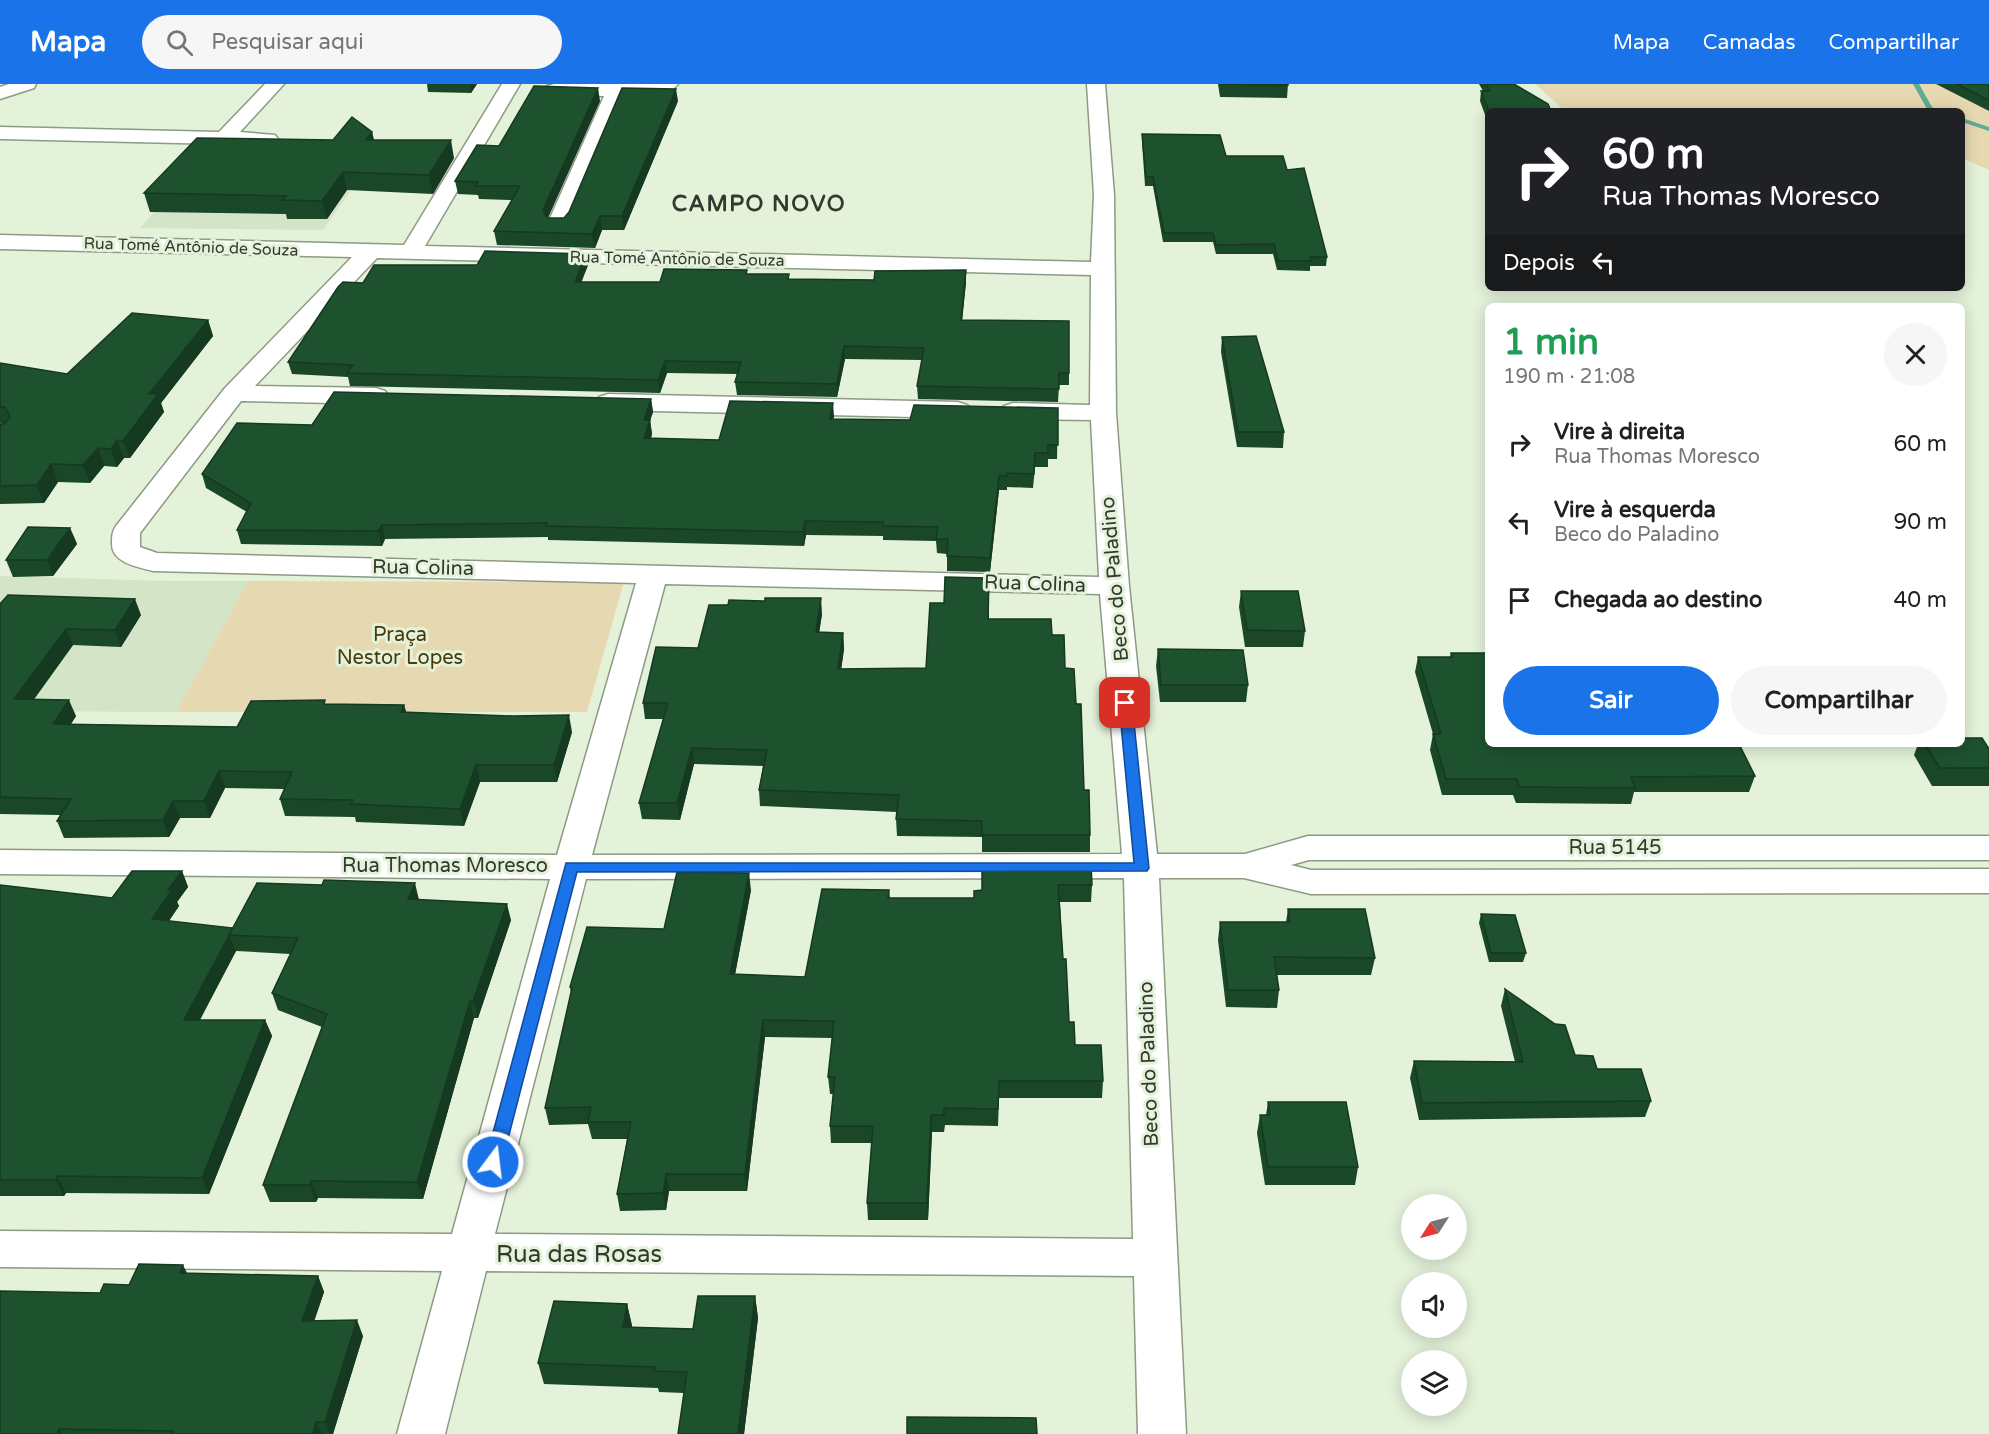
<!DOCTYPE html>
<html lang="pt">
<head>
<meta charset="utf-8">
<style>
	body { margin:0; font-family:"Varela Round",sans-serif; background:#f6f6f6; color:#202124; height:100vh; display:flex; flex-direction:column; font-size:22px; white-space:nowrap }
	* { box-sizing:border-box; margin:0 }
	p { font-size:20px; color:#757577 }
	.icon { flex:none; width:33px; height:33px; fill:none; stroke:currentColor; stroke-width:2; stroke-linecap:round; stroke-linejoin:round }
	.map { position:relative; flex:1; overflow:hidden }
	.details { position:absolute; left:1485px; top:219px; width:480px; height:444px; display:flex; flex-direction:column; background:#fff; border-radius:9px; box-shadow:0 3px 15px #0003 }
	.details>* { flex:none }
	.banner { position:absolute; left:1485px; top:24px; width:480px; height:183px; border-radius:9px; box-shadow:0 3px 15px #0003; background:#202124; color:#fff; overflow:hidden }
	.needle { width:39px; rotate:234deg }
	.fabs { position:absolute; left:1401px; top:1110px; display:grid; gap:12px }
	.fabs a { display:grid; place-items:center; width:66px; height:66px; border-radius:50%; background:#fff; box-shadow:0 3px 15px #0003; font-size:30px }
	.pin { position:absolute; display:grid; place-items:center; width:51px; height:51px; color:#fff; margin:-26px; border-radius:12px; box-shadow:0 3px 9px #0006 }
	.me { position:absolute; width:66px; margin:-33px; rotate:15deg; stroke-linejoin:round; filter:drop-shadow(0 0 4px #0008) }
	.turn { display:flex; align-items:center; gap:21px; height:126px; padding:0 18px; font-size:27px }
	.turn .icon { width:78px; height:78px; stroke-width:2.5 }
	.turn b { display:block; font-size:42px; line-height:51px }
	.then { display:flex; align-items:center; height:57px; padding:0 18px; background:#0003; gap:12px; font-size:22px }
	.round { display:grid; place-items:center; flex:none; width:63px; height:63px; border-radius:32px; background:#f6f6f6 }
	.head { display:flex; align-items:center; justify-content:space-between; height:102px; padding:0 18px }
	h1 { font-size:36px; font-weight:800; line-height:45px; color:#1e9e55 }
	.primary-button { display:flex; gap:12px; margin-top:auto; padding:12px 18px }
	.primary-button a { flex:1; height:69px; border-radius:36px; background:#1a73e8; color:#fff; font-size:24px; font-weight:800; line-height:69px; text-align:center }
	.primary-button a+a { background:#f6f6f6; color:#202124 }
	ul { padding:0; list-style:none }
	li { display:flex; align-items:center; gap:18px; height:78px; padding:0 18px }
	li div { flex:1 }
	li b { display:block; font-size:22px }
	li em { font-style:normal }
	header { display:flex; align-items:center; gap:36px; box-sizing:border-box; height:84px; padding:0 30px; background:#1a73e8; color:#fff }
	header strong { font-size:28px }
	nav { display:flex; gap:33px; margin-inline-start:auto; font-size:21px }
	.search { width:420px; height:54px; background:#f6f6f6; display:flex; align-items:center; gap:15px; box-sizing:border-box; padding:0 21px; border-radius:33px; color:#757577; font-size:22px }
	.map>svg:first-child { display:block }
</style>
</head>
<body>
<header>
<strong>Mapa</strong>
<div class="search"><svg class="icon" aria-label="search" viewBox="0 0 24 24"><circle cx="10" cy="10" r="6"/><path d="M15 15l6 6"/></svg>Pesquisar aqui</div>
<nav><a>Mapa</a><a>Camadas</a><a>Compartilhar</a></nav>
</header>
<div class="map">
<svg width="1989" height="1350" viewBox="0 0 1989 1350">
	<rect width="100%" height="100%" fill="#e4f2da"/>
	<g fill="#d3e4c7">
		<polygon points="205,71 375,73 323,146 140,144"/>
		<polygon points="0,492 165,497 248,497 176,628 0,627"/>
	</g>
	<g fill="#e6d9b2">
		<polygon points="1535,0 1962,0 1989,27 1989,86 1962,74 1962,27 1565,27"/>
		<polygon points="248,497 624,498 587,628 176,628"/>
	</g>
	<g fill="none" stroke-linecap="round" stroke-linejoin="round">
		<g fill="#61aa94" fill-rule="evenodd">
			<polygon points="1913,0 1919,0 1932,23 1939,27 1927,25"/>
			<polygon points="1962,34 1989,43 1989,47 1962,38"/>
		</g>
		<defs>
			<g id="minor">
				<polygon points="265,0 284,0 240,48 275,51 278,55 275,59 268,61 0,55 0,43 219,48"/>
				<path d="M502,0H520L425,162L1091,178L1094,111L1087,0H1105L1114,111L1116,329L1129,502L1157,770H1245L1308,752H1989V776H1309L1291,781L1311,786L1989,785V809L1311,810L1244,794H1159L1186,1350H1138L1134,1192L486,1187L445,1350H397L442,1187L0,1183V1147L452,1150L550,795L0,790V766L557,771L636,499L153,487C138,483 112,479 112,460C112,453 112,448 116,442L225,304L352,173L0,165V151L404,161ZM377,174L1091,191L1090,321L1013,319L1004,322L1000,327L1004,332L1013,335L1091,336L1099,493L157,469L140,463V449L241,317L376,320L385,317L389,312L385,307L376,304L255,302ZM665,500L1100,510L1122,770L592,771ZM1124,794L1133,1155L495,1150L586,795Z"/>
				<path d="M554,0H678C667,14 639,12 623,12L569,141L566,146L558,147L550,146L547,141L604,12L547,10L545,6L547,2Z"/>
				<polygon points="608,310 958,318 967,321 971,326 967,331 958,334 608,326 599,323 595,318 599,313"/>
			</g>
			<polygon id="secondary" points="9,0 36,0 34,4 0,15 0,3"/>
		</defs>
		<use href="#minor" stroke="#8d9a84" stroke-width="3"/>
		<use href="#secondary" stroke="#8d9a84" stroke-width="3"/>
		<use href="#minor" fill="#fff" fill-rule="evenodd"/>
		<use href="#secondary" fill="#fff" fill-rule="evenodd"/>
	</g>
	<g fill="#1a4728">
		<polygon points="427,0 477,0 471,9 428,8"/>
		<polygon points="1218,0 1288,0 1287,14 1220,13"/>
		<polygon points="1479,0 1514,0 1551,27 1488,27 1488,39 1480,17 1481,7 1483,7"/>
		<polygon points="1936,0 1989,0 1989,27"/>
		<polygon points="600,17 548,134 564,134 678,17 624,146 602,146 595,164 497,161 494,147 512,116 479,115 478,111 458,110 455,97 499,62"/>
		<polygon points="372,48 374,56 454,74 433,110 347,106 327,135 287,135 286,130 150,128 144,109 333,56"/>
		<polygon points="1142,50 1226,72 1287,86 1327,173 1326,182 1310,182 1310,187 1277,186 1273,170 1216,170 1213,158 1163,158 1153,102 1145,102 1142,58"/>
		<polygon points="588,181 581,198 660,198 748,190 789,190 789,195 874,196 966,186 966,198 962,236 1069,237 1069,301 1059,301 1058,318 918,315 917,302 922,276 845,275 837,313 737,311 735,298 737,290 667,289 660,309 350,302 348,293 292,290 288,278 363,199"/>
		<polygon points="208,236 213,252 161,319 164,328 130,374 124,374 117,383 104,382 90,399 58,398 44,419 0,420 0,340 3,340 0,339 0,279 67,290"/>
		<polygon points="1222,253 1284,348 1283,364 1237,363 1221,268"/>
		<polygon points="651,315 653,328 650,336 652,350 651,354 719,356 834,332 833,335 910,336 1058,324 1057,375 1048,375 1048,383 1035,383 1033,404 1007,403 1007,406 999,406 990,488 947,487 947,470 937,469 936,457 883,456 883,452 806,451 804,462 548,456 548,453 385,455 382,462 241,460 237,446 247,428 206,404 202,390 312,341"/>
		<polygon points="70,444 77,460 53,492 13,493 6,476"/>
		<polygon points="989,494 989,535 1052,551 1065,584 1076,620 1084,706 1090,751 1090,768 982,768 982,753 897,752 896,735 897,728 760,722 759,706 763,682 694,680 680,736 642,735 639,719 663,635 645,635 643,619 698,564 822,530 819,548 843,549 844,565 841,585 926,584 944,519"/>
		<polygon points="1241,507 1305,547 1303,563 1245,563 1239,523"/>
		<polygon points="0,520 141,531 121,563 73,561 34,615 76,632 71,640 237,643 326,620 404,621 406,628 572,648 557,698 480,698 464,742 356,738 355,733 285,732 280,715 284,705 225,704 210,734 180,734 169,753 64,754 57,737 60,731 0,730"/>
		<polygon points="1158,565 1248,601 1246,618 1160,618 1156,582"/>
		<polygon points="1451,569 1755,692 1749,708 1634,708 1631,720 1516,719 1513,711 1442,711 1430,666 1433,650 1415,588 1418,573 1450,573"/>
		<polygon points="1918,660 1962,660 1989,665 1989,702 1932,702 1914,671"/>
		<polygon points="982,780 1092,801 1091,818 1060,818 1063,875 1069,938 1075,961 1103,997 1102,1014 999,1014 998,1042 945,1041 944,1048 932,1048 928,1136 868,1136 867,1119 872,1059 831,1059 830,1042 833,1010 830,1010 828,993 832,954 765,953 747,1107 669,1107 666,1126 620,1127 617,1110 627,1055 592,1055 588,1040 549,1041 545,1024 571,909 570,903 664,845 751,806 735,890 805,893 889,806 890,814 974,814 982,806"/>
		<polygon points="182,787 188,803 177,818 179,822 169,837 233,844 419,816 511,836 478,934 474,934 423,1115 318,1114 316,1118 270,1118 263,1101 322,943 278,926 272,909 290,870 236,867 200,936 265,936 272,952 209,1110 66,1109 64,1112 0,1112 0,801 112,814"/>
		<polygon points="1288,825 1375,874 1371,891 1277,891 1279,906 1277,924 1226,923 1218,856 1220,838 1286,838"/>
		<polygon points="1481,830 1526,869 1523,878 1489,878 1479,839"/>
		<polygon points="1505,905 1575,971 1651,1017 1645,1033 1419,1036 1410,994 1414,977 1515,978 1501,922"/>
		<polygon points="1268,1018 1358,1083 1355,1101 1265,1101 1257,1049 1260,1031 1266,1031"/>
		<polygon points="187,1189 318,1192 324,1208 314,1236 363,1252 333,1350 0,1350 100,1209 129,1201"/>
		<polygon points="755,1212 758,1234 744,1350 678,1350 684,1309 659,1308 658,1304 544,1300 538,1279 627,1220 632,1243 693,1245"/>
	</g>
	<g fill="#153921">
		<polygon points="470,0 477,0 471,9"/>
		<polygon points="598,4 600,17 545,140 543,126"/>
		<polygon points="676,5 678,17 624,146 622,132"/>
		<polygon points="372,48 376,66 366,56"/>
		<polygon points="451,56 454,74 433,110 429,91"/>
		<polygon points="343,88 347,106 327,135 322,117"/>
		<polygon points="600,132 602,146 595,164 592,150"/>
		<polygon points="586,170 588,181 577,210 575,198"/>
		<polygon points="966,186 966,198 961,248 961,236"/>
		<polygon points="208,236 213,252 161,319 164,328 130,374 123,357 149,310"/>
		<polygon points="844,262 845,275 837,313 837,300"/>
		<polygon points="665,277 667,289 660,309 658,296"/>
		<polygon points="651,315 653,328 646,349 650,336 652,350 646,368 644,354 644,336"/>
		<polygon points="833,319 834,332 831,348 830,335"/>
		<polygon points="117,356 124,374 117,383 111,365"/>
		<polygon points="98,364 104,382 90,399 83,381"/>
		<polygon points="51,380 58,398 44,419 37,401"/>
		<polygon points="999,392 999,406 990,488 990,474"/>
		<polygon points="805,437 806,451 804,462 803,448"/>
		<polygon points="382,441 385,455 382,462 378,447"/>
		<polygon points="70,444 77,460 53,492 47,476"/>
		<polygon points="821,514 822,530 817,564 816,548"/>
		<polygon points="135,515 141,531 121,563 115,546"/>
		<polygon points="66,545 73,561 22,632 14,615"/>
		<polygon points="843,549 844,565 839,601 838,585"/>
		<polygon points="69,616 76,632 60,657 53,640"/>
		<polygon points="404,621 409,638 401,628"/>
		<polygon points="569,631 572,648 557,698 554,681"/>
		<polygon points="692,664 694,680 680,736 677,719"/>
		<polygon points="476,681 480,698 464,742 460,725"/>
		<polygon points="219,687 225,704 210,734 204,717"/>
		<polygon points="173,717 180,734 169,753 163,736"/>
		<polygon points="182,787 188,803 177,818 179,822 159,851 152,835 168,806"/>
		<polygon points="749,789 751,806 732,907 730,890"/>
		<polygon points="415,799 419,816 408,815"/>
		<polygon points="507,820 511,836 478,934 473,917"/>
		<polygon points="229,851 236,867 191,952 184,936"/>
		<polygon points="470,917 474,934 423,1115 417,1098"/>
		<polygon points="265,936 272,952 209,1110 202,1094"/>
		<polygon points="763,936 765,953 747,1107 745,1090"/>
		<polygon points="931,1031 932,1048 928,1136 927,1119"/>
		<polygon points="666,1090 669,1107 666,1126 663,1109"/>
		<polygon points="57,1092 66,1109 64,1112 56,1096"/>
		<polygon points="311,1097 318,1114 316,1118 310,1101"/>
		<polygon points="183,1181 191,1197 180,1189"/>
		<polygon points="318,1192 324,1208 309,1253 302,1237"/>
		<polygon points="755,1212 758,1234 744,1350 738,1350"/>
		<polygon points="627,1220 632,1241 628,1264 623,1243"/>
		<polygon points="357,1236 363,1252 333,1350 330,1350 325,1338"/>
		<polygon points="316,1338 322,1350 313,1350"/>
		<polygon points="59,1345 62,1350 57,1350"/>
	</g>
	<g fill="#1e522f" stroke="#153921" stroke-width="1.5">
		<polygon points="1221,0 1288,0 1288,1"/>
		<polygon points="1486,0 1514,0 1548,20 1551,27 1489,27 1481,7 1490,7"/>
		<polygon points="1957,0 1989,0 1989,16"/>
		<polygon points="534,2 598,4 543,126 547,134 564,134 569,128 622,4 676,5 622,132 600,132 592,150 494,147 520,102 476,102 478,98 455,97 477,61 499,62"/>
		<polygon points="352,33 372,48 366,56 451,56 429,91 343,88 322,117 282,116 286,112 144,109 197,54 333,56"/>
		<polygon points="1142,50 1220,51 1226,72 1283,72 1287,86 1304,84 1327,173 1310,173 1311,177 1278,177 1274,160 1216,161 1213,149 1164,149 1153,93 1146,93"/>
		<polygon points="485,167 586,170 575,198 660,198 664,185 747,186 746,190 789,190 788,195 874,196 875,187 966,186 961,236 1069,237 1069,289 1059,289 1059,305 917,302 924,264 844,262 837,300 735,298 741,278 665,277 658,296 347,289 353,281 288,278 338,203 343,198 363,199 374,181 477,181"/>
		<polygon points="132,229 208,236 149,310 158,310 123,357 117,356 111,365 98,364 83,381 51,380 37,401 0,402 0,340 4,340 10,333 5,323 0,323 0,279 67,290"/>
		<polygon points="1256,252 1284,348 1238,348 1222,253"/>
		<polygon points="334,308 651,315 644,336 650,336 644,354 719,356 730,317 833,319 830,335 910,336 914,321 1058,324 1058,361 1048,361 1048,369 1035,369 1034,390 1007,389 1007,392 999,392 990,474 947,472 948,455 936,455 938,443 883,442 883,438 805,437 803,448 546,442 547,439 382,441 378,447 237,446 251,419 202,390 237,339 312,341"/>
		<polygon points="28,443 70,444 47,476 6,476"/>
		<polygon points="945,493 989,494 988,535 1051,535 1052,551 1064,551 1065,584 1074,585 1076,620 1081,620 1084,706 1089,706 1090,751 982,751 982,737 896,735 899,711 759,706 767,666 692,664 677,719 639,719 668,619 643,619 656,563 698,564 709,521 728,521 729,516 765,517 765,514 821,514 816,548 843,549 838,585 926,584 930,519 944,519"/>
		<polygon points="1241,507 1298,507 1305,547 1247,546"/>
		<polygon points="8,511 135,515 115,546 66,545 14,615 69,616 53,640 237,643 251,617 325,616 324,620 404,621 401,628 513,632 569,631 554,681 476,681 460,725 351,720 353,716 280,715 292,688 219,687 204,717 173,717 163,736 57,737 71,715 0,713 0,520"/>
		<polygon points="1158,565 1243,566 1248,601 1161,601"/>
		<polygon points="1451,569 1488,569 1488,660 1739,660 1755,692 1631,693 1635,704 1519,703 1517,695 1446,695 1433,650 1441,650 1418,573 1452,573"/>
		<polygon points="1962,654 1982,654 1989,665 1989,684 1940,684 1925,660 1962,660"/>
		<polygon points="982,780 1091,780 1092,801 1058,801 1063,875 1066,875 1069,938 1074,938 1075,961 1101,961 1103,997 999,997 998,1025 944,1024 944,1031 931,1031 927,1119 867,1119 873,1042 830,1042 835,993 828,993 834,937 763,936 745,1090 666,1090 663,1109 617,1110 631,1038 588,1038 591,1023 545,1024 572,904 570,903 587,843 664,845 677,788 749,789 730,890 805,893 822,805 889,806 888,814 974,814 974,807 982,806"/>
		<polygon points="132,787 182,787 168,806 172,806 152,835 233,844 184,936 265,936 202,1094 57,1092 56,1096 0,1096 0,801 112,814"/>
		<polygon points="324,796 415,799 408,815 507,820 473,917 470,917 417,1098 311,1097 310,1101 263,1101 327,930 272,909 298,854 229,851 257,799 322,801"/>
		<polygon points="1288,825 1365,825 1375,874 1274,873 1279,906 1228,906 1220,838 1290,838"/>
		<polygon points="1481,830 1515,831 1526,869 1491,869"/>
		<polygon points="1505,905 1555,940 1565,941 1575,971 1593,972 1597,985 1641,985 1651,1017 1422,1019 1414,977 1523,978"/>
		<polygon points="1268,1018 1346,1018 1358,1083 1268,1083 1260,1031 1270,1031"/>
		<polygon points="139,1180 183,1181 180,1189 318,1192 302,1237 357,1236 325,1338 316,1338 313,1350 172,1350 173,1347 59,1345 57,1350 0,1350 0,1207 100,1209 104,1200 129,1201"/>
		<polygon points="698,1212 755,1212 738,1350 678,1350 687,1288 654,1287 655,1283 538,1279 554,1217 627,1220 623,1243 693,1245"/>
		<polygon points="907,1333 1036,1334 1037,1350 907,1350"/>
	</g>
	<polygon fill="#1a73e8" stroke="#114b97" stroke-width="1.5" points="1125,615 1132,619 1149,784 1147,787 577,788 502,1078 499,1083 493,1085 487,1083 485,1078 566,779 1134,779 1119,619"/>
	<g text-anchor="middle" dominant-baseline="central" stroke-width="6" stroke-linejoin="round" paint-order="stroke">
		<g font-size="16" fill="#343930" stroke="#e4f2da">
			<text transform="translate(191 163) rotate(2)">Rua Tomé Antônio de Souza</text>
			<text transform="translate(677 175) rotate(1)">Rua Tomé Antônio de Souza</text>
		</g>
		<g font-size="20" fill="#343930" stroke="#e4f2da">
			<text transform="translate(423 484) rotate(1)">Rua Colina</text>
			<text transform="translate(1115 495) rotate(-95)">Beco do Paladino</text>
			<text transform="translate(1035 500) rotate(2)">Rua Colina</text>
			<text x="1615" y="764">Rua 5145</text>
			<text x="445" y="782">Rua Thomas Moresco</text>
			<text transform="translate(1149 980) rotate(-92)">Beco do Paladino</text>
		</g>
		<g font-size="20" fill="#493a09" stroke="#e4f2da">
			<text x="400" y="551">Praça<tspan x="400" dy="23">Nestor Lopes</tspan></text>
		</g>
		<g font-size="22" font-weight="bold" letter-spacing="1.5" fill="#343930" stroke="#e4f2da">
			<text x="759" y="120">CAMPO NOVO</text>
		</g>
		<g font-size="24" fill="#343930" stroke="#e4f2da">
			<text x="579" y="1170">Rua das Rosas</text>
		</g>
	</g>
</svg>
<div class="fabs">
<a><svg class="needle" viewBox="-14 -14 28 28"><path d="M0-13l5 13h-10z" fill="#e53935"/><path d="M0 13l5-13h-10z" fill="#757577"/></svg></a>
<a><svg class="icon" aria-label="sound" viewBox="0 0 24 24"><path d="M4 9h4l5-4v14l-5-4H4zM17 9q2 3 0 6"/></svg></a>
<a><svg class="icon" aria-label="layers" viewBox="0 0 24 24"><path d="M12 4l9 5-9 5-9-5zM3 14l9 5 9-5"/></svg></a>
</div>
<div class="pin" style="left:1125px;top:619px;background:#d93025"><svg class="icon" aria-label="arrive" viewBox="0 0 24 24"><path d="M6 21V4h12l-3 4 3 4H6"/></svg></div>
<svg class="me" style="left:493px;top:1078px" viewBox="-20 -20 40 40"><circle r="17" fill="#1a73e8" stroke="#fff" stroke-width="3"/><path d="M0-11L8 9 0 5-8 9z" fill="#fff"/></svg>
<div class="banner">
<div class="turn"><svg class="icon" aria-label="right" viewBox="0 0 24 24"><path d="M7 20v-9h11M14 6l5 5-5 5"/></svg><div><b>60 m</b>Rua Thomas Moresco</div></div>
<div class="then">Depois<svg class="icon" aria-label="left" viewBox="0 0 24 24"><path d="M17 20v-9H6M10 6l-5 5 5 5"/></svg></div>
</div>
<section class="details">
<div class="head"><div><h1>1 min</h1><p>190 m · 21:08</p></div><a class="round"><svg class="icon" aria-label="close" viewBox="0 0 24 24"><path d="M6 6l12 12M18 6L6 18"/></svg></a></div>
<ul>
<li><svg class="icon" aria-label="right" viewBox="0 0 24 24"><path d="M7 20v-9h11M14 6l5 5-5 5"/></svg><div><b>Vire à direita</b><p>Rua Thomas Moresco</p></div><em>60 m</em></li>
<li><svg class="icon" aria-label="left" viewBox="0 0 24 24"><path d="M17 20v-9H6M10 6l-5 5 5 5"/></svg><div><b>Vire à esquerda</b><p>Beco do Paladino</p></div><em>90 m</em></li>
<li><svg class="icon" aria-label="arrive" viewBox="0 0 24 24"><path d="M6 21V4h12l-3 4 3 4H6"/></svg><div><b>Chegada ao destino</b></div><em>40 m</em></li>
</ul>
<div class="primary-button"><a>Sair</a><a>Compartilhar</a></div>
</section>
</div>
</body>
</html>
